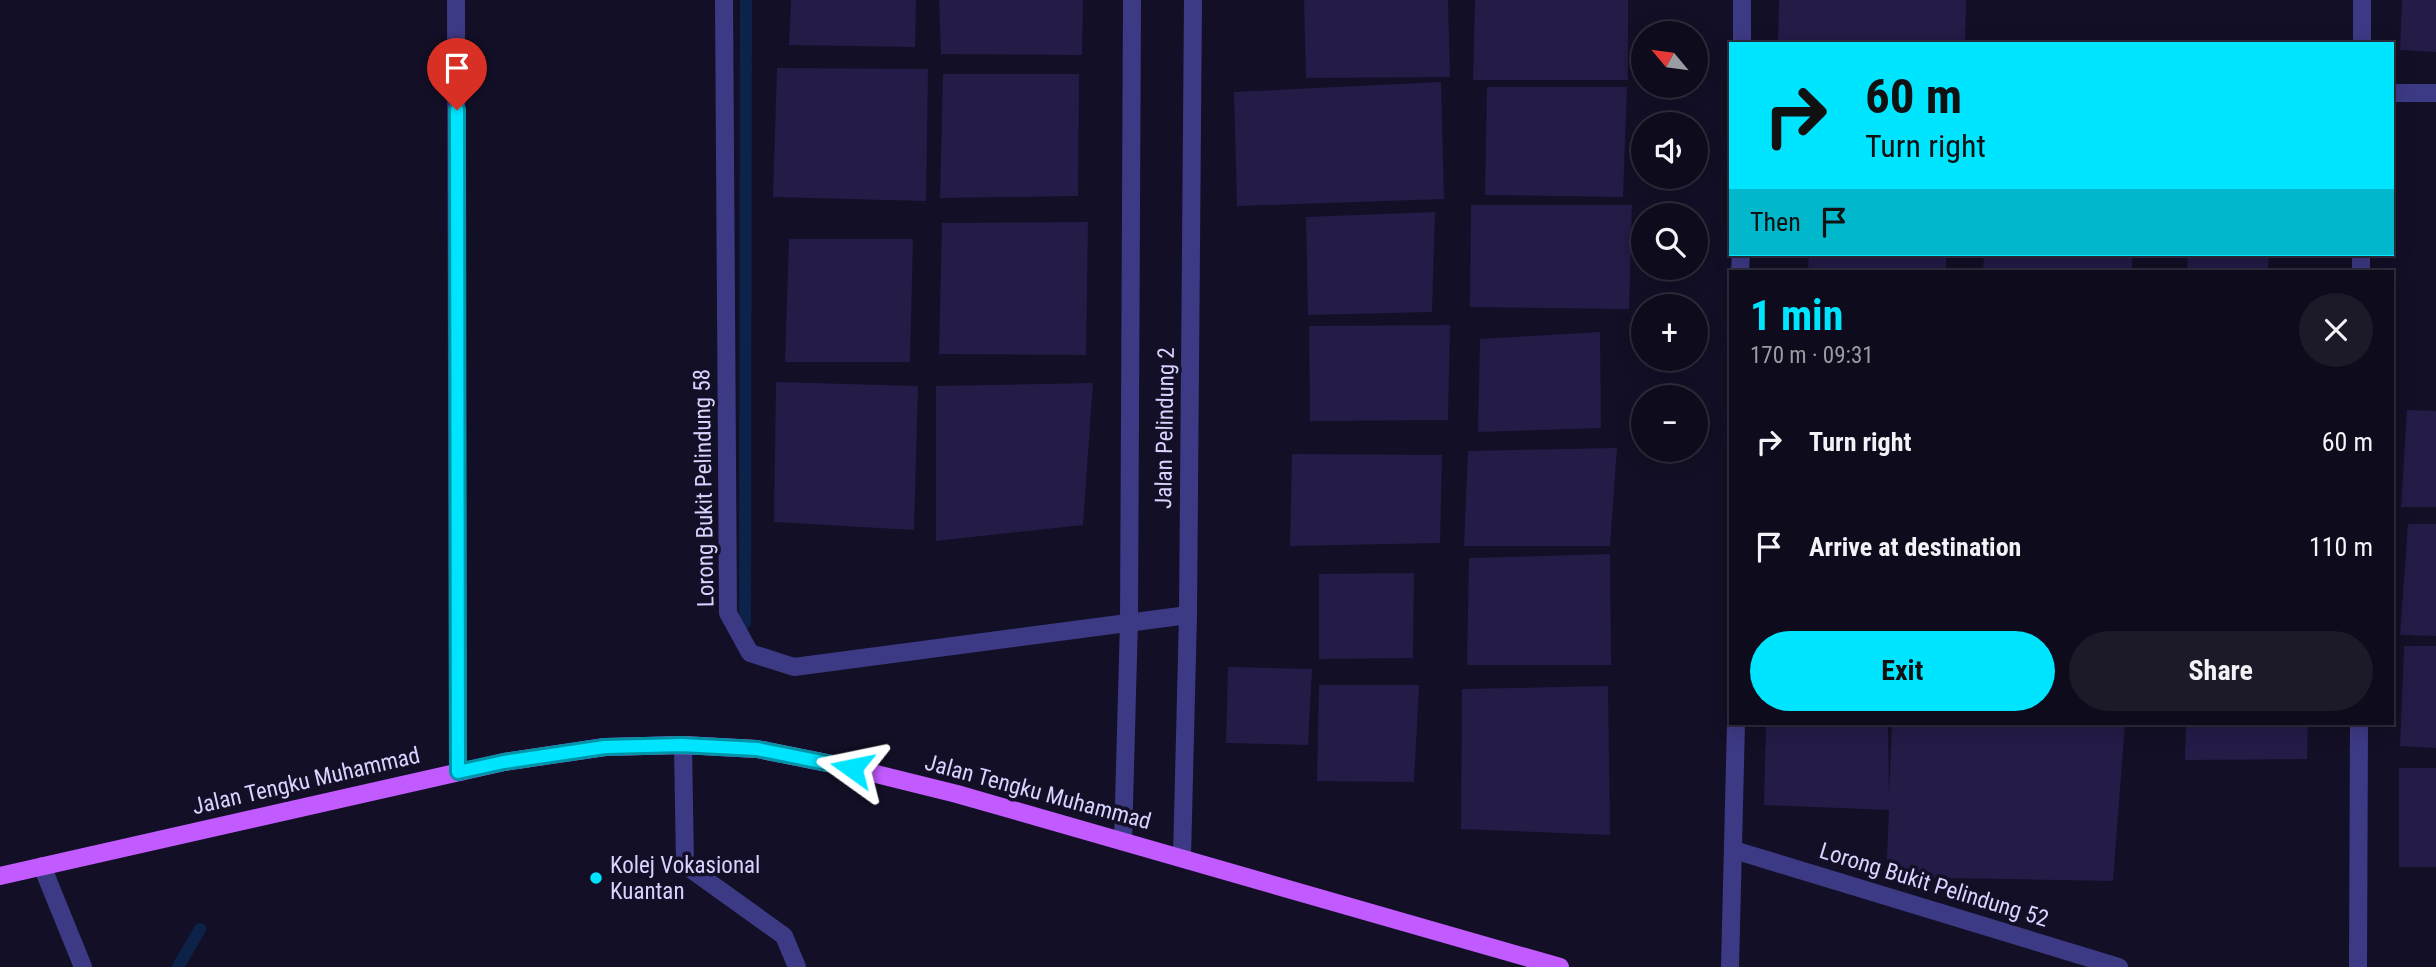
<!DOCTYPE html>
<html lang="en">
<head>
<meta charset="utf-8">
<style>
	body { margin:0; font-family:"Roboto Condensed",sans-serif; background:#1c1929; color:#f1f3f6; height:100vh; display:flex; flex-direction:column; font-size:26px; white-space:nowrap }
	* { box-sizing:border-box; margin:0 }
	p { font-size:23px; color:#9b9ba3 }
	.icon { flex:none; width:38px; height:38px; fill:none; stroke:currentColor; stroke-width:2; stroke-linecap:round; stroke-linejoin:round }
	.map { position:relative; flex:1; overflow:hidden }
	.details { position:absolute; left:1729px; top:270px; width:665px; height:455px; display:flex; flex-direction:column; background:#0e0b1c; border-radius:0px; box-shadow:0 4px 18px #0003,0 0 0 2px #2e2b3b }
	.details>* { flex:none }
	.banner { position:absolute; left:1729px; top:42px; width:665px; height:214px; border-radius:0px; box-shadow:0 4px 18px #0003,0 0 0 2px #2e2b3b; background:#00e5ff; color:#111; overflow:hidden }
	.needle { width:46px; rotate:299deg }
	.controls { position:absolute; left:1631px; top:21px; display:grid; gap:14px }
	.controls a { display:grid; place-items:center; width:77px; height:77px; border-radius:50%; background:#0e0b1c; box-shadow:0 4px 18px #0003,0 0 0 2px #2e2b3b; font-size:35px }
	.pin { position:absolute; display:grid; place-items:center; width:60px; height:60px; color:#fff; margin:-72px -30px; border-radius:50% 50% 50% 0; rotate:-45deg; box-shadow:0 0 7px #0007 }
	.pin .icon { rotate:45deg }
	.me { position:absolute; width:77px; margin:-38px; rotate:282deg; stroke-linejoin:round; filter:drop-shadow(0 0 5px #0008) }
	.turn { display:flex; align-items:center; gap:24px; height:147px; padding:0 21px; font-size:32px }
	.turn .icon { width:91px; height:91px; stroke-width:2.5 }
	.turn b { display:block; font-size:49px; line-height:60px }
	.then { display:flex; align-items:center; height:66px; padding:0 21px; background:#0003; gap:14px; font-size:26px }
	.round { display:grid; place-items:center; flex:none; width:74px; height:74px; border-radius:37px; background:#1c1929 }
	.headline { display:flex; align-items:center; justify-content:space-between; height:119px; padding:0 21px }
	h1 { font-size:42px; font-weight:700; line-height:52px; color:#00e5ff }
	.cta { display:flex; gap:14px; margin-top:auto; padding:14px 21px }
	.cta a { flex:1; height:80px; border-radius:42px; background:#00e5ff; color:#111; font-size:28px; font-weight:700; line-height:80px; text-align:center }
	.cta a+a { background:#1c1929; color:#f1f3f6 }
	ul { padding:0; list-style:none }
	li { display:flex; align-items:center; gap:21px; height:105px; padding:0 21px }
	li div { flex:1 }
	li b { display:block; font-size:26px }
	li em { font-style:normal }
	.map>svg:first-child { display:block }
</style>
</head>
<body>
<div class="map">
<svg width="2436" height="967" viewBox="0 0 2436 967">
	<rect width="100%" height="100%" fill="#130f26"/>
	<g fill="none" stroke-linecap="round" stroke-linejoin="round">
		<g stroke="#0c2248" stroke-width="12">
			<polyline points="745,623 746,0"/>
			<polyline points="178,967 200,929"/>
		</g>
	</g>
	<g fill="#241b47">
		<polygon points="791,0 916,0 915,47 789,45"/>
		<polygon points="939,0 1083,0 1082,55 941,54"/>
		<polygon points="1304,0 1448,0 1450,77 1306,78"/>
		<polygon points="1475,0 1628,0 1628,80 1473,80"/>
		<polygon points="1779,0 1966,0 1965,44 1778,44"/>
		<polygon points="2402,0 2436,0 2436,52 2400,50"/>
		<polygon points="777,68 928,69 926,201 773,197"/>
		<polygon points="943,74 1079,74 1078,196 940,198"/>
		<polygon points="1441,82 1444,199 1237,206 1234,92"/>
		<polygon points="1487,87 1627,87 1623,197 1485,195"/>
		<polygon points="1471,205 1632,205 1629,309 1470,307"/>
		<polygon points="1435,212 1432,312 1308,315 1306,217"/>
		<polygon points="1088,222 1086,355 939,354 942,223"/>
		<polygon points="789,239 913,239 910,362 785,362"/>
		<polygon points="1809,254 1946,254 1946,271 1808,271"/>
		<polygon points="1984,254 2132,254 2132,271 1983,271"/>
		<polygon points="2188,254 2269,254 2268,271 2187,271"/>
		<polygon points="1450,325 1448,420 1310,421 1309,326"/>
		<polygon points="1600,332 1601,428 1478,432 1480,339"/>
		<polygon points="776,382 918,386 914,530 774,522"/>
		<polygon points="1093,383 1083,525 936,541 936,386"/>
		<polygon points="2407,410 2436,411 2436,507 2401,507"/>
		<polygon points="1617,448 1610,546 1464,546 1468,451"/>
		<polygon points="1292,454 1442,455 1440,543 1290,546"/>
		<polygon points="2408,524 2436,524 2436,636 2400,635"/>
		<polygon points="1610,554 1611,665 1467,665 1469,558"/>
		<polygon points="1414,573 1413,658 1319,659 1319,574"/>
		<polygon points="2404,646 2436,646 2436,748 2400,746"/>
		<polygon points="1228,667 1312,669 1308,745 1226,743"/>
		<polygon points="1319,685 1419,685 1414,782 1317,781"/>
		<polygon points="1608,686 1610,835 1461,829 1462,689"/>
		<polygon points="1766,723 1888,723 1889,795 1892,723 2125,723 2113,881 1886,877 1889,810 1764,805"/>
		<polygon points="2186,723 2308,723 2307,759 2185,760"/>
		<rect x="2399" y="768" width="37" height="99"/>
	</g>
	<g fill="none" stroke-linecap="round" stroke-linejoin="round">
		<g stroke="#3d3a85" stroke-width="18">
			<polyline points="456,0 458,772"/>
			<polyline points="724,0 728,613 750,653 794,667 1188,615"/>
			<polyline points="2362,0 2362,44"/>
			<polyline points="1742,44 1742,0"/>
			<polyline points="2392,93 2436,93"/>
			<polyline points="1740,271 1741,254"/>
			<polyline points="2361,271 2361,254"/>
			<polyline points="683,745 685,865 784,936 797,967"/>
			<polyline points="1123,841 1129,621 1132,0"/>
			<polyline points="1734,850 2119,967"/>
			<polyline points="1182,857 1188,615 1193,0"/>
			<polyline points="42,866 83,967"/>
			<polyline points="1730,967 1736,723"/>
			<polyline points="2358,967 2359,723"/>
		</g>
		<polyline stroke="#c25bff" stroke-width="18" points="0,876 504,762 605,747 683,745 757,749 852,768 957,794 1560,967"/>
	</g>
	<g fill="none" stroke-linecap="round" stroke-linejoin="round">
		<defs>
			<polyline id="route" points="457,110 458,772 504,762 605,747 682,745 757,749 852,768"/>
		</defs>
		<use href="#route" stroke="#0095a6" stroke-width="18"/>
		<use href="#route" stroke="#00e5ff" stroke-width="12"/>
	</g>
	<circle fill="#00e5ff" stroke="#130f26" stroke-width="2.5" cx="596" cy="878" r="7"/>
	<g text-anchor="middle" dominant-baseline="central" stroke-width="7" stroke-linejoin="round" paint-order="stroke">
		<g font-size="23" fill="#d9d4ff" stroke="#130f26">
			<text transform="translate(1165 428) rotate(-89)">Jalan Pelindung 2</text>
			<text transform="translate(704 488) rotate(-91)">Lorong Bukit Pelindung 58</text>
			<text transform="translate(306 781) rotate(-13)">Jalan Tengku Muhammad</text>
			<text transform="translate(1038 792) rotate(15)">Jalan Tengku Muhammad</text>
			<text transform="translate(1934 885) rotate(17)">Lorong Bukit Pelindung 52</text>
		</g>
		<g font-size="23" fill="#d9d4ff" stroke="#130f26" text-anchor="start">
			<text x="610" y="865">Kolej Vokasional<tspan x="610" dy="26">Kuantan</tspan></text>
		</g>
	</g>
</svg>
<div class="controls">
<a><svg class="needle" viewBox="-14 -14 28 28"><path d="M0-13l5 13h-10z" fill="#e53935"/><path d="M0 13l5-13h-10z" fill="#9b9ba3"/></svg></a>
<a><svg class="icon" aria-label="sound" viewBox="0 0 24 24"><path d="M4 9h4l5-4v14l-5-4H4zM17 9q2 3 0 6"/></svg></a>
<a><svg class="icon" aria-label="search" viewBox="0 0 24 24"><circle cx="10" cy="10" r="6"/><path d="M15 15l6 6"/></svg></a>
<a>+</a>
<a>−</a>
</div>
<div class="pin" style="left:457px;top:110px;background:#d93025"><svg class="icon" aria-label="arrive" viewBox="0 0 24 24"><path d="M6 21V4h12l-3 4 3 4H6"/></svg></div>
<svg class="me" style="left:852px;top:768px" viewBox="-20 -20 40 40"><path d="M0-17L14 15 0 8-14 15z" fill="#00e5ff" stroke="#fff" stroke-width="4"/></svg>
<div class="banner">
<div class="turn"><svg class="icon" aria-label="right" viewBox="0 0 24 24"><path d="M7 20v-9h11M14 6l5 5-5 5"/></svg><div><b>60 m</b>Turn right</div></div>
<div class="then">Then<svg class="icon" aria-label="arrive" viewBox="0 0 24 24"><path d="M6 21V4h12l-3 4 3 4H6"/></svg></div>
</div>
<section class="details">
<div class="headline"><div><h1>1 min</h1><p>170 m · 09:31</p></div><a class="round"><svg class="icon" aria-label="close" viewBox="0 0 24 24"><path d="M6 6l12 12M18 6L6 18"/></svg></a></div>
<ul>
<li><svg class="icon" aria-label="right" viewBox="0 0 24 24"><path d="M7 20v-9h11M14 6l5 5-5 5"/></svg><div><b>Turn right</b></div><em>60 m</em></li>
<li><svg class="icon" aria-label="arrive" viewBox="0 0 24 24"><path d="M6 21V4h12l-3 4 3 4H6"/></svg><div><b>Arrive at destination</b></div><em>110 m</em></li>
</ul>
<div class="cta"><a>Exit</a><a>Share</a></div>
</section>
</div>
</body>
</html>
